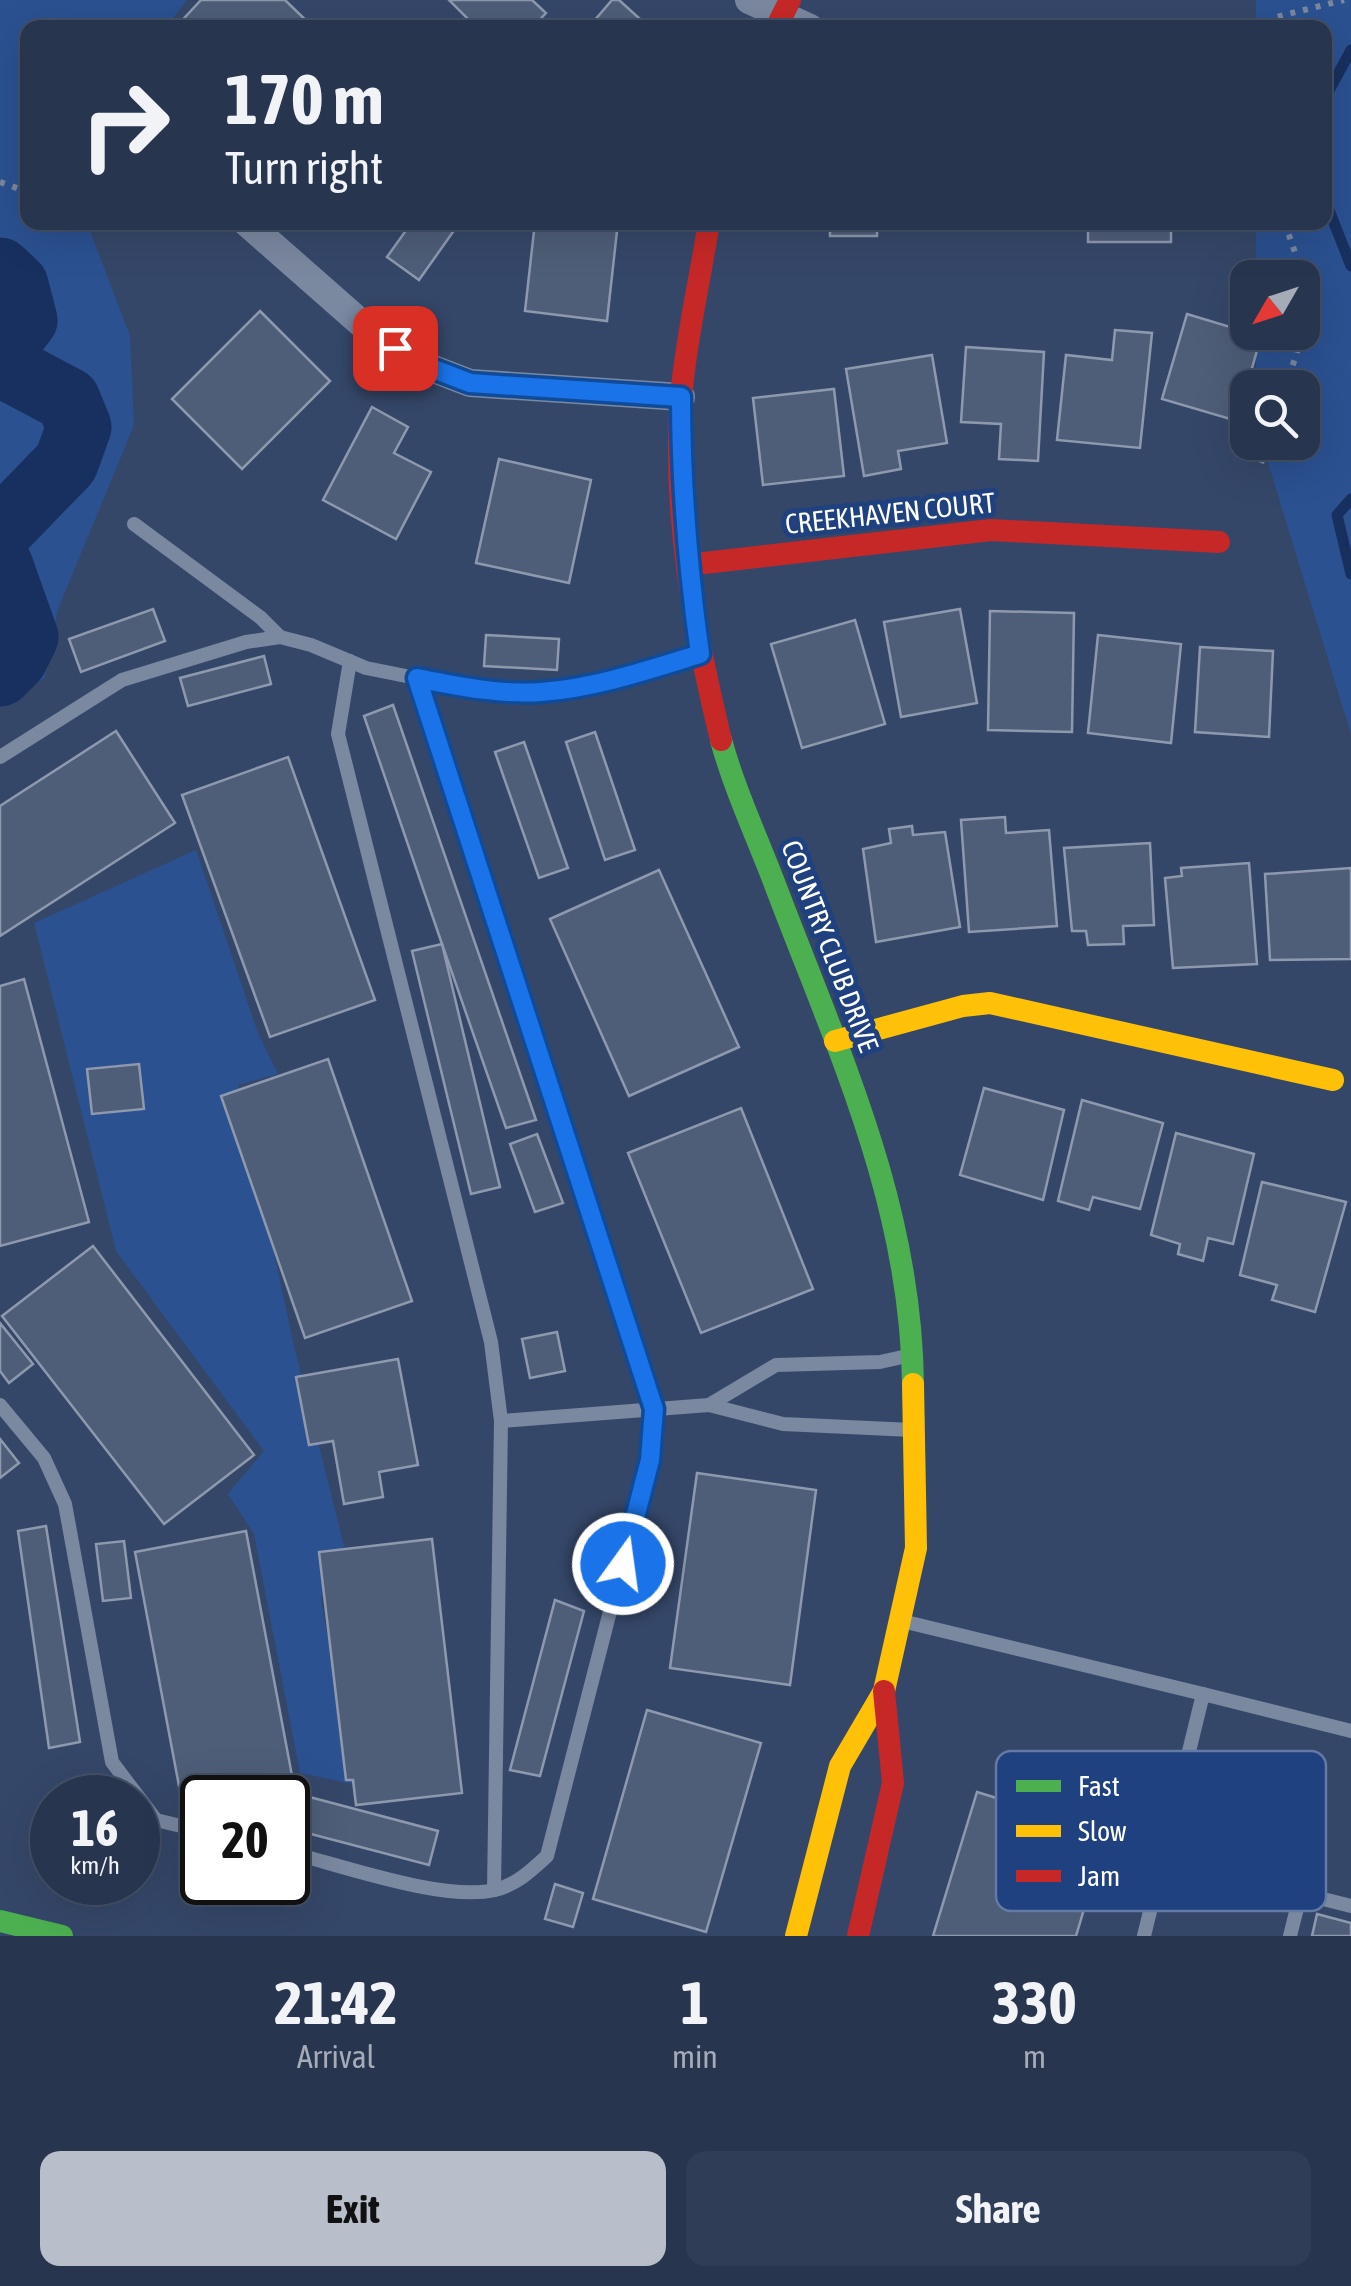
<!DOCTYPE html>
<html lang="en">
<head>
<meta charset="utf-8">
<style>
	body { margin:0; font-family:"Asap Condensed",sans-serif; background:#303d56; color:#f1f3f6; height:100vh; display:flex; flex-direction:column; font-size:38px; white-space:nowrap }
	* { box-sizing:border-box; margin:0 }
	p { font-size:32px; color:#a5abb7 }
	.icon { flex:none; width:55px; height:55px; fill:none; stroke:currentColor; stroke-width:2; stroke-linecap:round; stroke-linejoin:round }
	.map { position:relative; height:1936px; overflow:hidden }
	.sheet { display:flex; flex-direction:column; background:#28354f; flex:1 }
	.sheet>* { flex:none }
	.banner { position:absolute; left:20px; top:20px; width:1312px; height:210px; border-radius:20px; box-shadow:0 10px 40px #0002,0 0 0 2px #445066; background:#28354f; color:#f1f3f6; overflow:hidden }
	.needle { width:65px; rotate:231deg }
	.tools { position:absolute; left:1230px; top:260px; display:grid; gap:20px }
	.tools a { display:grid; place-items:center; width:90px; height:90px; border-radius:20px; background:#28354f; box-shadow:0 10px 40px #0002,0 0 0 2px #445066; font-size:50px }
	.speed { position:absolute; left:30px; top:1775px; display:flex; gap:20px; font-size:50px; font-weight:700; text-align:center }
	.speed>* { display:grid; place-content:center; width:130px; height:130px; border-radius:50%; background:#28354f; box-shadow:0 10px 40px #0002,0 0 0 2px #445066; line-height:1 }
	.speed small { font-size:25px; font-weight:400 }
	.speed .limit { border:5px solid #111; border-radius:15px; background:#fff; color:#111 }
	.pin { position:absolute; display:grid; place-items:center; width:85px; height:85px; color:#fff; margin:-42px; border-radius:20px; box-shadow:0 5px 15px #0006 }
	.me { position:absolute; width:110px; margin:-55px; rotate:14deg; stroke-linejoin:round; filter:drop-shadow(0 0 8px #0008) }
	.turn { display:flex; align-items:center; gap:35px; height:210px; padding:0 40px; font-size:45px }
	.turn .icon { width:130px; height:130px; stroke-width:2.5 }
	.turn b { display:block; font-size:70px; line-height:85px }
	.eta { display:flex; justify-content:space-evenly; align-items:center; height:170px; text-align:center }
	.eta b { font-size:60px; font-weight:700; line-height:70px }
	.button { display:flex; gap:20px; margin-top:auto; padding:20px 40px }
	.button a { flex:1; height:115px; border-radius:20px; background:#b8bfca; color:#111; font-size:40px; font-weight:700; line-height:115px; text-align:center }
	.button a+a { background:#303d56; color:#f1f3f6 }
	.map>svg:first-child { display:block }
</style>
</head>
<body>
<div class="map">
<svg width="1351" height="1936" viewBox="0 0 1351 1936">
	<rect width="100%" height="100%" fill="#354769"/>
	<g fill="#2b5191">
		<polygon points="0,0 187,0 166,27 28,28 28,222 87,223 130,336 134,425 58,609 44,679 0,698"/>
		<polygon points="1256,0 1351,0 1351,734 1262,443 1302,442 1302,388 1256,387 1256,333 1302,332 1302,278 1256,277 1256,223 1325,222 1325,28 1256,27"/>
		<polygon points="196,850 258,1033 278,1074 238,1085 294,1346 344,1546 321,1599 353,1784 300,1773 254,1534 228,1494 264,1451 116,1251 34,923"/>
	</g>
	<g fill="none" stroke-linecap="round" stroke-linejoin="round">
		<g stroke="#18305f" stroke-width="11">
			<polyline points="1325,98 1351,50"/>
			<polyline points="1325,200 1351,266"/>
			<polyline points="1351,499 1337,515 1351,574"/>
		</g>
		<g stroke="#18305f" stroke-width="65">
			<polyline points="0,270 16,285 25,320 3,348 4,366 68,400 79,427 66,463 0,531"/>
			<polyline points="0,564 26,637 15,659 0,674"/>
		</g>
	</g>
	<g fill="#4e5e78" stroke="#8e99ae" stroke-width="2.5">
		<polygon points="201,0 285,0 314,28 175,28"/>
		<polygon points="449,0 532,0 546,13 532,28 477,28"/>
		<polygon points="612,0 619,0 650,28 588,28"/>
		<polygon points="398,222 460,222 419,280 387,257 407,229"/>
		<polygon points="535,222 618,222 607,321 525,311"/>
		<rect x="830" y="222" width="47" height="14"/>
		<polygon points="890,222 935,222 935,230 890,226"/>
		<rect x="1088" y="222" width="83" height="20"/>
		<polygon points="260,311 330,381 242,469 172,399"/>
		<polygon points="1187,314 1237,329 1234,339 1258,347 1237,421 1162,399"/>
		<polygon points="1115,330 1152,333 1140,448 1057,440 1066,355 1112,360"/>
		<polygon points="966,347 1044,352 1038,461 999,459 1001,424 961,422"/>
		<polygon points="932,355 947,443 898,451 901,469 864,476 846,369"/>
		<polygon points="834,389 844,476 763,485 753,398"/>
		<polygon points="372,407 408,427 394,453 431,472 396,539 323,500"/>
		<polygon points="499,459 591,480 569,583 476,563"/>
		<polygon points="153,609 165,641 81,672 69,639"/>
		<polygon points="960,609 977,703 901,717 884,622"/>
		<polygon points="990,611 1074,613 1072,732 988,730"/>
		<polygon points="855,620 885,724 802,748 771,644"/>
		<polygon points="486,635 559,639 557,670 484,666"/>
		<polygon points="1098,635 1181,644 1171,743 1088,733"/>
		<polygon points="1200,647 1273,651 1269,737 1195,732"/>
		<polygon points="264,656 271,684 188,706 180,678"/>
		<polygon points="393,705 536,1120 506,1128 442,944 364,716"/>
		<polygon points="116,731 175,823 0,936 0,806"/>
		<polygon points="595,732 635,850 605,860 566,742"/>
		<polygon points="524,742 568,868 539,878 495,752"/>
		<polygon points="288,757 375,1000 270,1037 182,795"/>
		<polygon points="1005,817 1006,833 1049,830 1057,926 969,932 961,820"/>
		<polygon points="912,826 913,835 945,832 960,927 876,942 863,849 891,843 889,829"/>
		<polygon points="1150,843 1154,925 1123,926 1124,944 1088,945 1086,931 1072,931 1064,848"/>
		<polygon points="1249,863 1257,964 1173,968 1165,878 1182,876 1181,868"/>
		<polygon points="1351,868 1351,959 1270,960 1265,874"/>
		<polygon points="659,870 739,1047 629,1096 550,919"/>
		<polygon points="442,944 500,1187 471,1194 412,951"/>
		<polygon points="24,979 89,1222 0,1246 0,986"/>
		<polygon points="328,1059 412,1301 305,1338 221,1096"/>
		<polygon points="139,1064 144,1109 92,1114 87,1069"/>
		<polygon points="984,1088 1064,1110 1043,1200 960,1175"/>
		<polygon points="1082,1100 1163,1123 1140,1209 1093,1197 1089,1210 1058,1201"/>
		<polygon points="741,1108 813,1289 701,1333 628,1153"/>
		<polygon points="1176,1133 1254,1154 1233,1244 1208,1238 1203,1261 1178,1254 1180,1244 1151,1235"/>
		<polygon points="537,1134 563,1203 535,1212 510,1144"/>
		<polygon points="1262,1182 1346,1202 1315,1312 1272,1300 1277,1285 1240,1275"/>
		<polygon points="93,1246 254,1455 164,1524 2,1316"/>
		<polygon points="0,1323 33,1364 9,1383 0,1371"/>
		<polygon points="557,1332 565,1371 530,1378 522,1339"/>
		<polygon points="398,1359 418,1465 379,1472 383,1497 344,1504 333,1441 309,1445 296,1377"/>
		<polygon points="0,1439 19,1463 0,1478"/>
		<polygon points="697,1473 816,1490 790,1685 670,1668"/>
		<polygon points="46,1526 80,1742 49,1748 18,1531"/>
		<polygon points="246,1531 293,1781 182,1802 135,1552"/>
		<polygon points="432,1539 462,1793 356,1805 353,1780 346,1780 319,1552"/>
		<polygon points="124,1541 131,1598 103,1601 96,1544"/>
		<polygon points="555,1600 584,1611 540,1776 510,1770"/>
		<polygon points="647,1710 761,1743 706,1932 593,1899"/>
		<polygon points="283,1790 438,1831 429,1865 288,1828 288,1798 281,1798"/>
		<polygon points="977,1792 1107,1832 1076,1936 933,1936"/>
		<polygon points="555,1884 583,1893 573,1927 545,1919"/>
		<polygon points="1317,1914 1351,1923 1351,1936 1312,1936"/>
	</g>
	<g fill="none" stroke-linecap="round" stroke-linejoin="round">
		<g stroke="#7a88a0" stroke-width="6" stroke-dasharray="5 8" stroke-linecap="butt">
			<polyline points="1274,28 1276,17 1344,0"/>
			<polyline points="0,182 28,192"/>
			<path d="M1285,222C1290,241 1298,258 1303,276C1313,315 1296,351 1286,388"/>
			<polyline points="1261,463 1269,442"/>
		</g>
		<g stroke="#7a88a0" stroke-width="14">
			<polyline points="134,524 261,618 280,637"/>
			<polyline points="350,661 338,734 491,1342 501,1421 494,1890"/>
			<polyline points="0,757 122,680 246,642 280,637 311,645 366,668 466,688 539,692 615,680 698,655"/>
			<polyline points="0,1405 44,1458 65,1504 112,1762 156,1820 202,1831"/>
			<polyline points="709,1405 776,1365 880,1362 907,1356"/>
			<polyline points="501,1421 709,1405 783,1424 912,1430"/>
			<polyline points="902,1621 1203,1694 1144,1936"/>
			<polyline points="1203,1694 1351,1731"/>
			<path d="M288,1852C340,1865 444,1902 495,1890C516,1885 532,1870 547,1856L649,1460L653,1409L417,678"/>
			<polyline points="1290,1936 1297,1908 1311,1896 1351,1906"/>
		</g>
		<g stroke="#7a88a0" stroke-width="28">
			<polyline points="749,0 810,28"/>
			<polyline points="246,222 371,332 418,363 470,383 681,397"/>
		</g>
		<g stroke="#4caf50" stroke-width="22">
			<path d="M721,740C734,788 756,835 774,882C837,1049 911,1202 913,1384"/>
			<polyline points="0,1921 62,1936"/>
		</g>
		<g stroke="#ffc107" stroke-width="22">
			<polyline points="835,1041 963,1006 990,1003 1333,1080"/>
			<polyline points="796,1936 840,1766 884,1691 916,1548 913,1384"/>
		</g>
		<g stroke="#c62828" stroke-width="22">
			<polyline points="776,28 790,0"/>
			<path d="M709,222C700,280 686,339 681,397C672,512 694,629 721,740"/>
			<polyline points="687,565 991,530 1219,542"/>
			<polyline points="858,1936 893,1783 884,1691"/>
		</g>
	</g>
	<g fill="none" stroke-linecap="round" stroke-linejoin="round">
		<defs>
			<path id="route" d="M395,348L418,363L470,383L681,397C681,484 688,568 700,654C648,670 595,688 541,692C500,695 457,686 417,678L654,1409L650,1460L623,1564"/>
		</defs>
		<use href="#route" stroke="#114b97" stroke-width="25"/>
		<use href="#route" stroke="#1a73e8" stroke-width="18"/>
	</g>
	<g text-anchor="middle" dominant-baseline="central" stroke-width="10" stroke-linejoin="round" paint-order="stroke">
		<g font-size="28" fill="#fff" stroke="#1f417f">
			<text transform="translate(890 513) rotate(-6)">CREEKHAVEN COURT</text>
			<text transform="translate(830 946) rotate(69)">COUNTRY CLUB DRIVE</text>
		</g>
	</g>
	<rect x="996" y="1751" width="330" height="160" rx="15" fill="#1f417f" stroke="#627aa5" stroke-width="2.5"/>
	<rect x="1016" y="1780" width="45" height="12" fill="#4caf50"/>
	<rect x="1016" y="1825" width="45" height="12" fill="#ffc107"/>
	<rect x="1016" y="1870" width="45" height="12" fill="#c62828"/>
	<g font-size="28" fill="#fff">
		<text x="1078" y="1796">Fast</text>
		<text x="1078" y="1841">Slow</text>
		<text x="1078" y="1886">Jam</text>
	</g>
</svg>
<div class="tools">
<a><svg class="needle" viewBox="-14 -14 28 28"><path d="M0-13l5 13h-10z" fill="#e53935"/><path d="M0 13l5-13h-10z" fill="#a5abb7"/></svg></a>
<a><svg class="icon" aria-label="search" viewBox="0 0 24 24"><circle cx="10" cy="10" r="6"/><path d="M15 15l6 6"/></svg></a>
</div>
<div class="speed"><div>16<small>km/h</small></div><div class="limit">20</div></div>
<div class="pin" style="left:395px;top:348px;background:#d93025"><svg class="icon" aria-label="arrive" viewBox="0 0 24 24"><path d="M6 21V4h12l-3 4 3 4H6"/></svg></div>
<svg class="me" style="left:623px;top:1564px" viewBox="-20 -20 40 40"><circle r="17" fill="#1a73e8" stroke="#fff" stroke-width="3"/><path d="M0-11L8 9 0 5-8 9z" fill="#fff"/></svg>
<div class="banner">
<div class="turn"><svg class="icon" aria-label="right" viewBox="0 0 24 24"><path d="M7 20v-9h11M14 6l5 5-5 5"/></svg><div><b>170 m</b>Turn right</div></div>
</div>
</div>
<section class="sheet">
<div class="eta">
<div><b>21:42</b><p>Arrival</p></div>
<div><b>1</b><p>min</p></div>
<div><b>330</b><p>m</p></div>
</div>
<div class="button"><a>Exit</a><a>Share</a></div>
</section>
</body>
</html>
